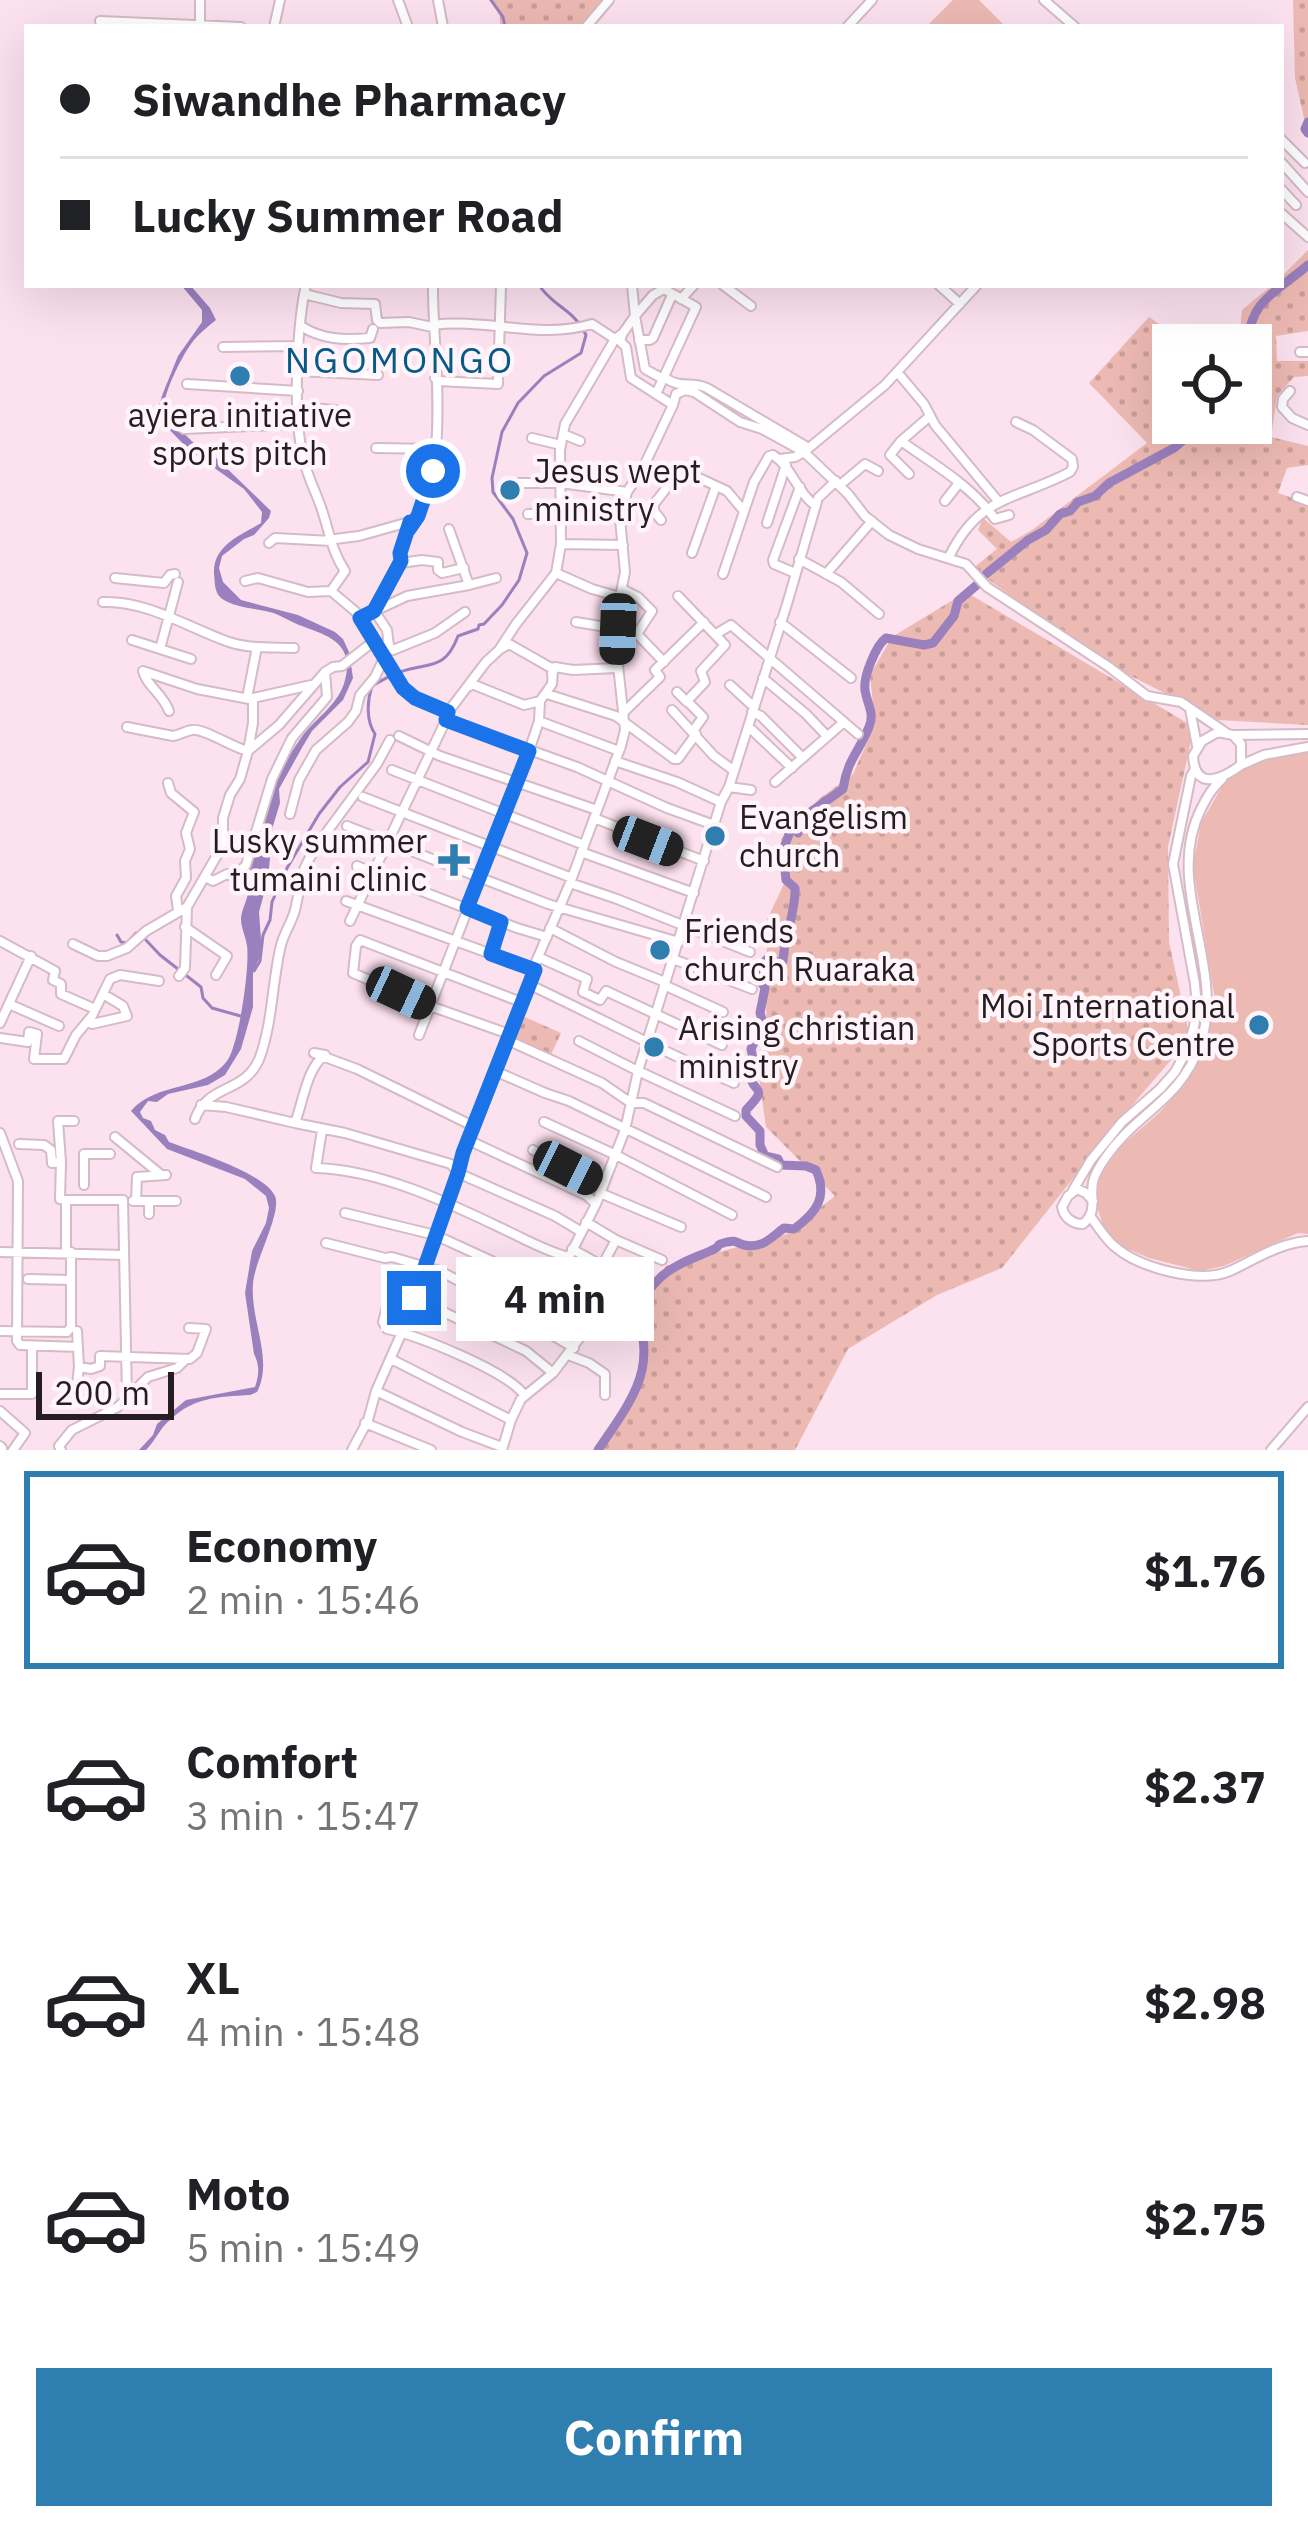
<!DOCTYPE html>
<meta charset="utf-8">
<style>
:root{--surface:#fff;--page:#f2f2f2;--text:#202124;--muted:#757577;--line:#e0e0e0;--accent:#2e7eaf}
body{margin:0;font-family:"IBM Plex Sans",sans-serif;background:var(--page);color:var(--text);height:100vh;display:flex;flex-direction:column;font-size:45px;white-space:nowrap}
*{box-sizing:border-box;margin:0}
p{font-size:39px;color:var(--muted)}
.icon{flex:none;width:66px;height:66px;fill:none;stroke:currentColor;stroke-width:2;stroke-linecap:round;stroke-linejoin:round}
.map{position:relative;height:1450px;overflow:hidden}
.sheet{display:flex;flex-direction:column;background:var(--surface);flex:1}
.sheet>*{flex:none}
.guide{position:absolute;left:24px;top:24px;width:1260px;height:264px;border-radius:0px;box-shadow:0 12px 48px #0002;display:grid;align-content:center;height:264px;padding:0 36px;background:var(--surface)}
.controls{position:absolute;left:1152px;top:324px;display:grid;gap:24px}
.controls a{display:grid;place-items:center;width:120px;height:120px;border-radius:0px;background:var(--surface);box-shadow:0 12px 48px #0002;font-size:60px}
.scale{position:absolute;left:36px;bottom:30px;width:138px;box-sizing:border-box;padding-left:12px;border:6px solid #261d22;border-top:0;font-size:33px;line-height:42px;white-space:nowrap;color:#261d22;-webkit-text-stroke:9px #fff4f9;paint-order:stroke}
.end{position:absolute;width:54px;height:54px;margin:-27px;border:15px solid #1a73e8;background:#fff;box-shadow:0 0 0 6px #fff}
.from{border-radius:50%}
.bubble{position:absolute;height:84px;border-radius:0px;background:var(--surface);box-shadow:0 12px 48px #0002;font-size:39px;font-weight:800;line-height:84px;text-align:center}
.car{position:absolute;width:36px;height:72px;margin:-36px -18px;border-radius:15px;box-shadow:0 0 9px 3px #0007;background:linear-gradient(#222 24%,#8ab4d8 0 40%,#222 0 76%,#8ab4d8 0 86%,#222 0)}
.guide b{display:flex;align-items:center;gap:42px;height:114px;font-size:45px}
.guide b+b{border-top:3px solid var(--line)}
.guide i{width:30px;height:30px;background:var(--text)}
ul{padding:21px 0 0;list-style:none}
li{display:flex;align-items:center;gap:36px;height:198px;margin:0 24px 18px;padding:0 12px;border:6px solid transparent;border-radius:0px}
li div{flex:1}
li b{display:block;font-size:45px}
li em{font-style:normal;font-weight:800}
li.current{border-color:var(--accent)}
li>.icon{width:108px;height:108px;stroke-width:1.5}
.cta{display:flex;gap:24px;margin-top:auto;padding:24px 36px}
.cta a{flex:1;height:138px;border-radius:0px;background:var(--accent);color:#fff;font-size:48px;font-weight:800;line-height:138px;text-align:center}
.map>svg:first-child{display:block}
.grass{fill:url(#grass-dots)}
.pitch{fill:#edbab3}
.water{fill:#9b80be}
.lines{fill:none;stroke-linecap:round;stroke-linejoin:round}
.stream{stroke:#9b80be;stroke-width:3}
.river{stroke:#9b80be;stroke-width:9}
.minor-casing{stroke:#d5bac8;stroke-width:12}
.minor{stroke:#fff;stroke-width:8}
.route{stroke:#1a73e8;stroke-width:15}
.poi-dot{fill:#2e7eaf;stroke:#fff4f9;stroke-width:4.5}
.labels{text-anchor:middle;stroke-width:9;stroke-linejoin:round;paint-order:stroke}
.poi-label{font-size:33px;fill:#261d22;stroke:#fff4f9;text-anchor:start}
.neighbourhood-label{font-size:36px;letter-spacing:3px;fill:#065a85;stroke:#fff4f9}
</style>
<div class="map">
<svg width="1308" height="1450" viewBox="0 0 1308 1450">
<defs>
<pattern id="grass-dots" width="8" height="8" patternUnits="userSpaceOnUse" patternTransform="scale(3)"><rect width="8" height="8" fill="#edbab3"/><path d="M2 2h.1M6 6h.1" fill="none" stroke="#cb9f9a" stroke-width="1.8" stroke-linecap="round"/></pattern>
</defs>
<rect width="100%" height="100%" fill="#fce1ef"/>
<path class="grass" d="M489,0H604L581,27H500V16Z
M1293,0H1308V136L1295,78Z
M1308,250V331L1276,336L1277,361H1308V376L1294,377L1277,396L1271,437L1308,446V465L1287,468L1278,493L1308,503V725L1218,720L1129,675L1062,634L973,568L997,549L978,530L983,518L1011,542L1032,530L1147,443L1089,383L1149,317L1190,345H1173V423H1251V345H1235L1239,340L1242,310L1272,285H1281V277Z
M966,592L1194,727L1168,847L1169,942L1190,1038L1121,1118L1002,1268L937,1295L848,1349L795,1450H594L635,1398L649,1334L639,1302L666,1266L787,1234L835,1196L766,1127L759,1078L766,1042L767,920L789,873L781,839L819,799L853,774L875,724L870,675L892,637Z
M518,1014L561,1033L549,1059L508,1040Z"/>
<path class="pitch" d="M953,0H979L1003,24L1001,27H926Z
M1308,752V1234L1298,1233L1224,1266L1200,1271L1149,1258L1123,1247L1104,1228L1095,1201L1101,1174L1123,1144L1158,1114L1184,1086L1206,1049L1215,1000L1193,866L1201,823L1224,783L1252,762Z"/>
<path class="water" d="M181,285H190L210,308L216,320C208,326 200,333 194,340C183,353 156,405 165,420C169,426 175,427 181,431C192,440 197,449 212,454L271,511L269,518L254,535L244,539L222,556L219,568L223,582L241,600L298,615L335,632L343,639L349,652L353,678L343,700L312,731L303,746L279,789L280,803L273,826L268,879L259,912L262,953L253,971V1007L241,1049L225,1075L208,1085L168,1094L157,1102L148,1101L140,1112L143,1118L151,1121L155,1130L165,1135L169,1142C193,1151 265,1173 275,1196C282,1213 254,1262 253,1284C250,1321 274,1359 257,1392L250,1395C217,1397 194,1397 170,1420C160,1428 155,1441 146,1450H139L153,1435L157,1424L186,1400L255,1387C259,1375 260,1366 254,1354L245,1293L252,1251L266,1223L269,1208L266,1196L245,1179L167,1149L131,1111C156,1081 204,1092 227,1061C239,1045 250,966 247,946C246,937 241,928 241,919C241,911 247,901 248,893C251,881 249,868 252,856C261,814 276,773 301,738C315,718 339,705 345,680C355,642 326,635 299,625C287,620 278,613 265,611C252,608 233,607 221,598C214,592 215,582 214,573C213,545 241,535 261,523L262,512L244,489L189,450L162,422L158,408L163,393L178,356L202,322V310Z"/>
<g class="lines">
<path class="stream" d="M491,0L503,17L505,27
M117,935L121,942L127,943L136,933
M144,938L160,955L201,987L203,998L212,1008L244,1017
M254,971L260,961L263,935L270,920L272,902L287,868L319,814L340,787L368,762L375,734C366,721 367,701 372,686C381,681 390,675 400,672C429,662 445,671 458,636L478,629L479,625L484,624L502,605L519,580L527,553L513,519L493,492L492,478L502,432L518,403L544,376L581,353L586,335C571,306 554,308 539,285"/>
<path class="river" d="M1308,122L1305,129L1308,133
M1248,345C1249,300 1277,292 1308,265
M1251,354V366
M986,574L1028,540L1046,530L1060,514L1070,511L1078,502L1095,496L1109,483L1174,448L1193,432L1210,423
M598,1450C614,1426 636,1398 642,1370C651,1328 623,1311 662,1276C676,1264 694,1258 710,1251C725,1245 711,1246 727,1242C737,1240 734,1242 744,1245C763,1249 770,1238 784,1228L794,1229C817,1212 828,1197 816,1170L806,1166L781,1165L778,1159L765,1156L760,1145V1131L746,1116V1110C771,1084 752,1096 749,1072L755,1069L751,1049L757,1036L764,1038L765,1029L760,1013L765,988L755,973L767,959H773L781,965L783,961C784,936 796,913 795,888L786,880L783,850L793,824L798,833L805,816L843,789C847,760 859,752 869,727C875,713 867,704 865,690C863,677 876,645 886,638L924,645L933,643L954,616L958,601L978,584"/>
<defs>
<path id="minor" d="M398,0L408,27
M438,0L443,27
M1044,0L1075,27
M100,21L241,27
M200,27V0
M274,27L280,0
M586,27L609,0
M847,27L872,0
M1281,139L1305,163
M1281,162L1308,192
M1281,189L1296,205
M1281,213L1308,237
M306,285C299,315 291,405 303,457C307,476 316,492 322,510C329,531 332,552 345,571L331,591L356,612L403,688L415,698L448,712L446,720L577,767L667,808L714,825
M723,285L751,306
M939,285L960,304
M304,294L341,303L375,304L377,320L380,323L409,322L432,327
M681,299L694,285
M433,325C486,318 540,340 592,324L615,339
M301,326C322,340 345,340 370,338L373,329
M622,335L620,341L626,347L631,378L673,405
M639,340H650L653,338L672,295
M223,347L299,346
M1300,352H1308
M298,371L378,375
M898,373L924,404L935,425L998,501
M664,377C681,390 690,380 707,388L807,447
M435,378L438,381L498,384L501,285
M187,384L298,391
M1290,391L1283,399L1282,407L1292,418L1308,425
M656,394L696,307L664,289L653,295L635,316L645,369L663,379
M298,407L335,410
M930,416L901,441C933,464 972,486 995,519L1009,515
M184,429L298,424
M563,434L580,441
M532,438L561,445
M901,441L890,455L909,474
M376,448L435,449
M780,459L795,457L804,452L885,385L977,285
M517,483H561L627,492
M840,485L865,464L878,471
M1297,497L1308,501
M945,501L959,483
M528,514L588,512
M661,520L654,511V504L665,490L671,473L676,469L690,468L697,477L727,491L743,510
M767,523L786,465
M269,543L275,538L331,541L327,540L359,536L409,522
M561,544L623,545
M692,553L716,486
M949,557C979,495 1014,501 1070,472L1073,467L1072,459L1033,430L1016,422
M799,559L841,582L879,614
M401,563L422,560L438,562V570L442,573L464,568
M556,573L592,589L620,597
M795,573L774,564L773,560L800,487
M723,574L754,482L769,456L773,455C793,468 797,493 816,506
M826,574L872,521
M115,578L164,583L170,575L175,574
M245,581L258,578L308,592L331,591
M469,585L496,578
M622,589L638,597L652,611L637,634L664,662
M678,596L725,645L701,671L705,682L687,701L703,717L693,731
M103,602C146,600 189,628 229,642C250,649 272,647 294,648
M360,618L407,596L469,585L449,529
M576,622L618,629
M780,622L851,678
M716,634L731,625L858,734
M132,640L191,659
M502,648L509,644L553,669
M160,649L178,582
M393,650L435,633L465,612
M763,678L806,714L827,736
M730,685L754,707
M470,686L472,684L524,705L540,701
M677,692L687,702
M547,694L616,716L674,759H678L696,734
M247,698L257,647
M1190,709L1197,746
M672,710L714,756L733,770
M169,711C163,694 146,685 143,671L197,689L249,699L311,685
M625,711L660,677L655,670L704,622
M448,712L486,662L499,650L516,624L556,573L561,544L560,450L565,424L615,339L623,333L635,316L632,285
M752,712L761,716L803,758
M539,721L619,751
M127,727L173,736C180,735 185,731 192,730C204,728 233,748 248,751L253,723V699
M751,729L792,768
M1218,732L1233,735L1241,744V765C1222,779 1195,792 1193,756L1202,741Z
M1234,735L1308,734
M399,736L440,756L597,810
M615,761L677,782L721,802
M1241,765L1264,755L1308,747
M392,770L584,845
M775,782L844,722
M168,783L171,793L194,812L186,833L190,849L185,861L186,878L176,896L178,910
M729,787L751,790
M363,797L572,878
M290,814L299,780L316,750L348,722L356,711L360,695L375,677L385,656
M594,818L704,861
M347,826L548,904L679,942
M318,844L377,764L390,740
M581,852L694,893
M357,866L517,928L547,937
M205,877L213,881L227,874L234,877L246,865L272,779L287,748L292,738L327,697L325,672
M570,883L617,899L750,952
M346,901L535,970
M350,921L446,720
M185,927L227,956L216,975
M550,928L616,962L665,982
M0,941L55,971L53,980L61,984V994L95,1009
M73,944L98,956H107L127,948L146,931L187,907L223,845V818L230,795L240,779L248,751L279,725L325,672L333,667L342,666L374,641L393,650L389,646L387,630L373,609L401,561L400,553L410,522L409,529C454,475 432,352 433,285
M491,954L501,922
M538,957L587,979L583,992L600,1000L606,991L722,1045
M673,959L752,989
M179,976L185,968L187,908
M528,984C598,1017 664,1052 734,1083
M664,985L723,1012
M103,994L123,1006L127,1016
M9,1004L59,1026
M88,1022L92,1024L127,1016
M0,1023L31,956
M509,1034L430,1006L353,973L356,946L360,940L521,1002
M419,1035L529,751L539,721L540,701L552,684L553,669L552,674L555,667L573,670L617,668
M0,1038L28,1042L29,1032L37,1034L34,1059H64L76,1035L92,1016L110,979L120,975L159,981
M507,1040L602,1083L631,1103H644L777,1167
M579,1041L638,1071
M325,1055L314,1053L357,1069L473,1126
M495,1071L545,1093L569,1101L766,1197
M638,1071L735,1116
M201,1105L226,1107L295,1123C303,1102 307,1068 324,1056
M195,1119C208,1083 246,1094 260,1057C273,1020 272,982 281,945C284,933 292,922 295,910C302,882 298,874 316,848
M544,1122L616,1155L732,1215
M295,1123L345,1133L451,1164L458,1173L555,1216L580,1231
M322,1130L316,1168C379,1170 445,1201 501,1228C523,1238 547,1252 569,1257L596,1204L625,1130L638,1071L721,802L729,787L787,604L818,498L836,481
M0,1133L18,1181L17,1341L20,1345L78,1347
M115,1137L160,1174
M468,1140L586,1195L596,1204
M19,1144L44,1145L51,1150L52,1163L61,1162L60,1199L66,1200V1252
M533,1150L603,1186
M61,1162L58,1121H74
M84,1185V1154H110
M1073,1190L1091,1160L1122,1122L1160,1089L1175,1072L1187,1050L1194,1027L1197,1007L1195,984L1173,864L1191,776L1195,769
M600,1193L681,1227
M66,1200H123L127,1397
M133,1201H149V1214
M136,1201L137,1177L166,1175
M149,1201H176
M1093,1201L1086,1193L1077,1189L1068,1196L1062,1207C1064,1218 1073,1224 1083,1224C1098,1211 1090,1199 1093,1182C1095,1173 1101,1164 1106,1157C1136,1113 1180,1101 1200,1045C1227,968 1163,885 1201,809C1207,797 1212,788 1222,779
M345,1213L435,1235L557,1291L560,1299L591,1310
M1091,1217C1098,1227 1105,1238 1114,1246C1139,1268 1199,1284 1230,1271C1256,1259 1279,1243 1308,1241
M586,1222L616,1240L662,1260
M326,1243L385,1258L392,1257L440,1271L489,1297L541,1319L544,1330L574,1348
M572,1249L610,1270L612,1275L621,1279
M0,1252L124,1255
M28,1279L71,1280
M390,1295L383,1322L387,1329C419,1336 508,1371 525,1396
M414,1298L526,1351L553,1373
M0,1331L67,1332L71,1327V1252
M77,1331L79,1367L91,1369L100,1366V1356L190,1359L197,1353L206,1329L189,1328
M568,1355L589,1363L605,1374V1395
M391,1359L511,1420
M376,1391L462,1432L502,1447
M0,1394H32V1347
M76,1394L79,1367
M0,1411L25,1433L13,1450
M365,1423L431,1450
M0,1446L2,1448
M61,1450L59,1446L72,1430L118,1407L148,1377L177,1368L186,1359
M352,1450L368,1420L376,1391L402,1332L473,1126L538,957L570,883L621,746L625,730L617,656L620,597L625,572L620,519L627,492L642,470L673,405L676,394L685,390L694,392L740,422L762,429L804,452L848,494L865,516L889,535L918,549L966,564L987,587L1109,667L1147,696L1181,702L1225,732
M502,1450L511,1420L521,1399L553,1373L581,1336L610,1270L603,1264L616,1240
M1271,1450L1308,1407"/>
</defs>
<use href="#minor" class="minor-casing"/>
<use href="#minor" class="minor"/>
</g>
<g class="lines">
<path class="route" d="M414,1298L458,1173L463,1153L535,970L491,954L501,922L467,908L529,751L446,720L448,712L415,698L403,688L360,618L374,611L401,561L400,553L410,522L409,529L418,516L433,471"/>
</g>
<g class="poi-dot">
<circle cx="240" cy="376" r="12"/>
<circle cx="510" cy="490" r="12"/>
<circle cx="715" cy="836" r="12"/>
<path d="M448 842h12v12h12v12h-12v12h-12v-12h-12v-12h12z"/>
<circle cx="660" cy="950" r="12"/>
<circle cx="1259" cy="1025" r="12"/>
<circle cx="654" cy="1047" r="12"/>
</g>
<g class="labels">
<g class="poi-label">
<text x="240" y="427" text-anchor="middle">ayiera initiative<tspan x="240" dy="38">sports pitch</tspan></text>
<text x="534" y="483">Jesus wept<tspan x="534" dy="38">ministry</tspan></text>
<text x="739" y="829">Evangelism<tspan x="739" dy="38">church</tspan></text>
<text x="427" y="853" text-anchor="end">Lusky summer<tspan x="427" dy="38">tumaini clinic</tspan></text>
<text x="684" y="943">Friends<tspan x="684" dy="38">church Ruaraka</tspan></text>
<text x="1235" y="1018" text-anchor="end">Moi International<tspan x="1235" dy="38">Sports Centre</tspan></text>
<text x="678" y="1040">Arising christian<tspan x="678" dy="38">ministry</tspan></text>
</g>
<g class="neighbourhood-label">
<text x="400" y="373">NGOMONGO</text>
</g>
</g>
</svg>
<div class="controls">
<a><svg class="icon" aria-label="locate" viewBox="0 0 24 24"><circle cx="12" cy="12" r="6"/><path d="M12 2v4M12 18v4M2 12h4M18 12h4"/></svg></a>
</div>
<div class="scale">200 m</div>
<i class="end from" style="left:433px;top:471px"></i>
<i class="end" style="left:414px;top:1298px"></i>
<div class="bubble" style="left:456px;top:1257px;width:198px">4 min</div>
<i class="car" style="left:618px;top:629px;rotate:182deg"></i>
<i class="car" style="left:648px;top:841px;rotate:111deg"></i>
<i class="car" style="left:401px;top:993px;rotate:115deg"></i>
<i class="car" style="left:568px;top:1168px;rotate:117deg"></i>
<div class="guide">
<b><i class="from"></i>Siwandhe Pharmacy</b>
<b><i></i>Lucky Summer Road</b>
</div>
</div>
<section class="sheet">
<ul>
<li class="current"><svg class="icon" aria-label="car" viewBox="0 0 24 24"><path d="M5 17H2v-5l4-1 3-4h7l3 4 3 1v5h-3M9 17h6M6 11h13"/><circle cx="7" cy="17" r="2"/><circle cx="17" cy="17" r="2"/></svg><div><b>Economy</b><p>2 min · 15:46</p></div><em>$1.76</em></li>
<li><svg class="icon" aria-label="car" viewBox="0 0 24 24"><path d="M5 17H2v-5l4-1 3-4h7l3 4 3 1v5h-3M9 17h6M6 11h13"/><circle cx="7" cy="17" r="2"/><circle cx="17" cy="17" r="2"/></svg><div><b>Comfort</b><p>3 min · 15:47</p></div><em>$2.37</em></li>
<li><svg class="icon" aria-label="car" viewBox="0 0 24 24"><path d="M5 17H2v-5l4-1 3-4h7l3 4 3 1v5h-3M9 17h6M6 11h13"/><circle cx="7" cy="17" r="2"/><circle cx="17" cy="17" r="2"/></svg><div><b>XL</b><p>4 min · 15:48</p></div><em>$2.98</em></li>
<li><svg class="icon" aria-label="car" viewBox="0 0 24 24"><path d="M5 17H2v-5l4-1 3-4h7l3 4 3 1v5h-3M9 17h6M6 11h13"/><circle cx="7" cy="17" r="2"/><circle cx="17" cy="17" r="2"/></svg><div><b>Moto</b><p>5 min · 15:49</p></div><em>$2.75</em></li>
</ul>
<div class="cta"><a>Confirm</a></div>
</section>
